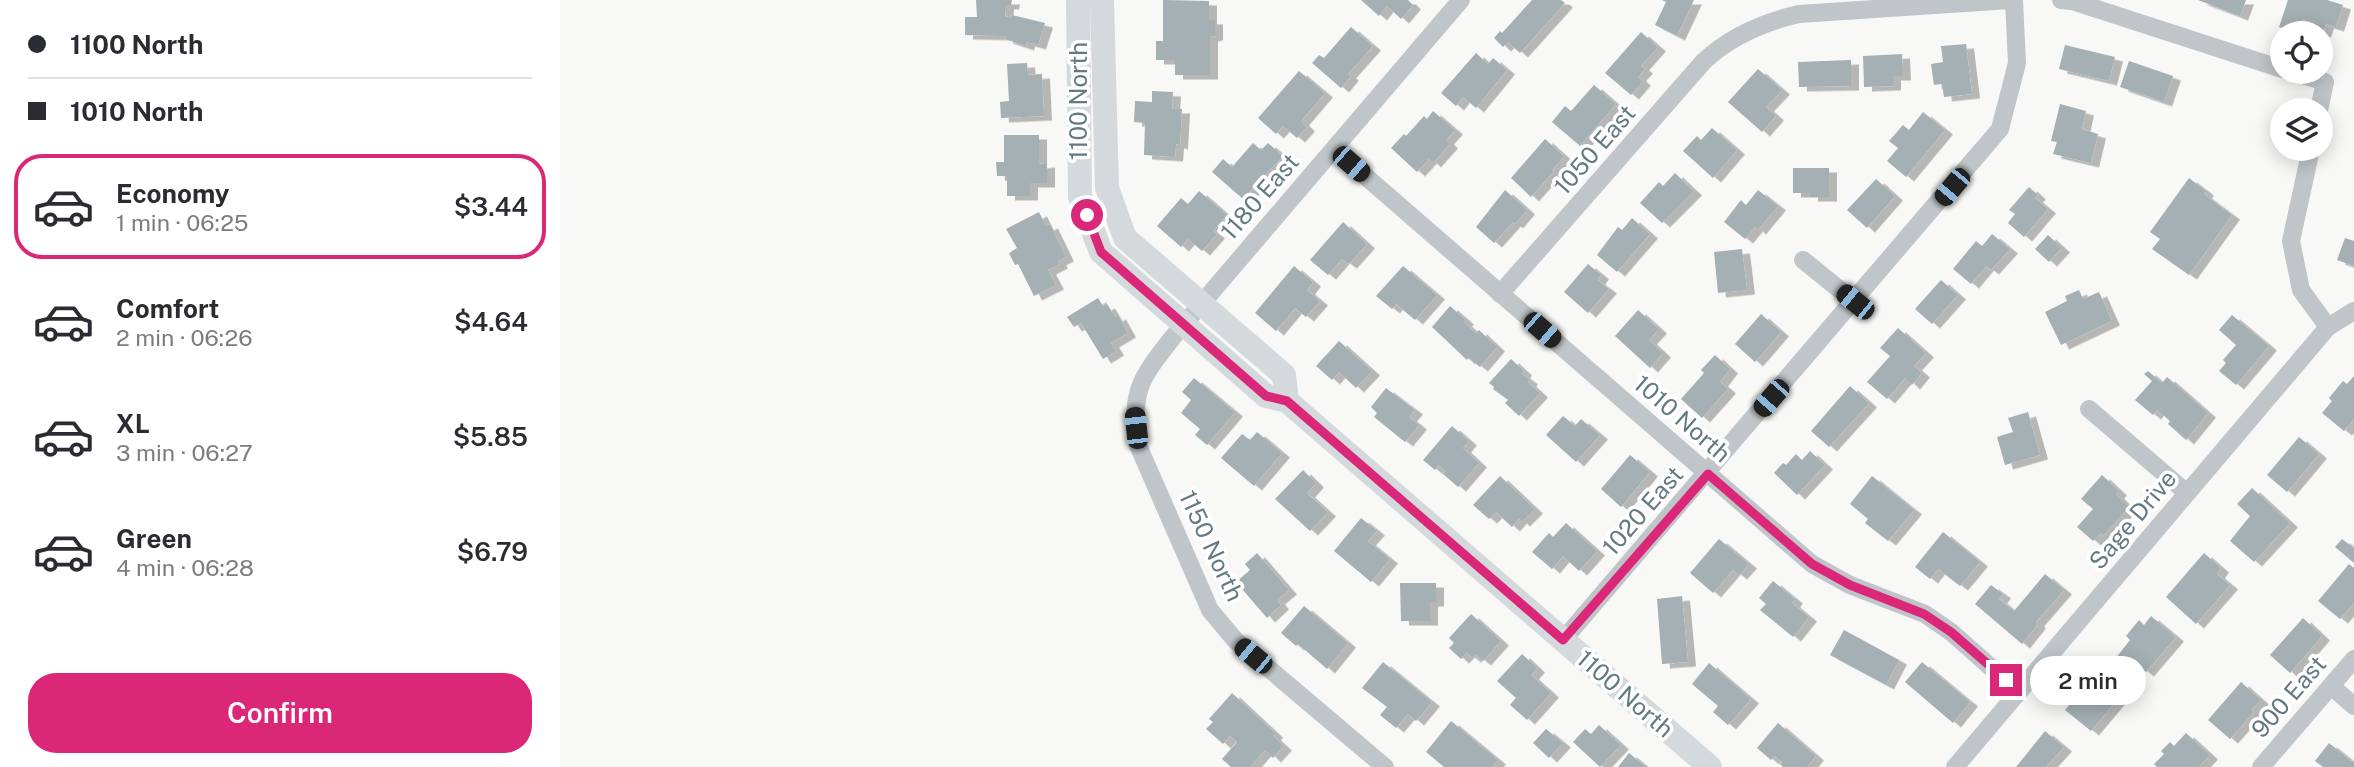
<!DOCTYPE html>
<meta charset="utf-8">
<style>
:root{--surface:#fff;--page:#f7f7f7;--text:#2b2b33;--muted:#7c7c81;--line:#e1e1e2;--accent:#db2777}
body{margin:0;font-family:"Public Sans",sans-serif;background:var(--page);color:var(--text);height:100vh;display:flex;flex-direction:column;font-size:26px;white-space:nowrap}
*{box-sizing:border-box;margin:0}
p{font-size:23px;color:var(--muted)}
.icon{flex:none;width:38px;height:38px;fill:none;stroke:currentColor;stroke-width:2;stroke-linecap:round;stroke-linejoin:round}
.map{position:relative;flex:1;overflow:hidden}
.sheet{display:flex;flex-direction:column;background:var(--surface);width:560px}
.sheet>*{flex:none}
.banner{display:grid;align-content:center;height:154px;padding:0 28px;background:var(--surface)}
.buttons{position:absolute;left:1710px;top:21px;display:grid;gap:14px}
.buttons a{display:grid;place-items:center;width:63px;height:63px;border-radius:50%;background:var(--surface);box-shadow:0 4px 18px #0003;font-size:35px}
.end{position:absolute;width:32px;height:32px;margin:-16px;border:9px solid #db2777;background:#fff;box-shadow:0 0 0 4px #fff}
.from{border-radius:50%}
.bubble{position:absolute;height:49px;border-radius:24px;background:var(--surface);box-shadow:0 4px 18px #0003;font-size:23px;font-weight:600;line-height:49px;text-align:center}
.car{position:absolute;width:21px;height:42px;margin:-21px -10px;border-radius:9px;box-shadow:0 0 5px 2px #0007;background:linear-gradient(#222 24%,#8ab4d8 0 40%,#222 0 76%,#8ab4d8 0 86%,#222 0)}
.banner b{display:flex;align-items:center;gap:24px;height:66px;font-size:26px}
.banner b+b{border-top:2px solid var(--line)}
.banner i{width:18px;height:18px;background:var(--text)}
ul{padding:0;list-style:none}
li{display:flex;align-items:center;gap:21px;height:105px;margin:0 14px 10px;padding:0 14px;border:4px solid transparent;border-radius:28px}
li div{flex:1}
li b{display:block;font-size:26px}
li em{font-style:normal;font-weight:600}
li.active{border-color:var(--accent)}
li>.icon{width:63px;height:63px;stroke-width:1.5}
.cta{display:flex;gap:14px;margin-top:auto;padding:14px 28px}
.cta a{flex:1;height:80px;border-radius:28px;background:var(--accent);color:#fff;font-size:28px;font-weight:600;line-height:80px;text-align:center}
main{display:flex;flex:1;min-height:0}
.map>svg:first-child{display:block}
.building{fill:#a4b0b4;filter:url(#shadow)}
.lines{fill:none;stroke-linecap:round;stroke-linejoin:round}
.street{stroke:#bfc5c8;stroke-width:18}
.secondary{stroke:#d4d9dc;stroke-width:24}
.route{stroke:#db2777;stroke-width:9}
.labels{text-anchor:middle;stroke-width:7;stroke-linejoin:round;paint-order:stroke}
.street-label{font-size:24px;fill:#647981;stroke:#fff}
</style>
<main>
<section class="sheet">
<div class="banner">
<b><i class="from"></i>1100 North</b>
<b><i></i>1010 North</b>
</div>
<ul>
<li class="active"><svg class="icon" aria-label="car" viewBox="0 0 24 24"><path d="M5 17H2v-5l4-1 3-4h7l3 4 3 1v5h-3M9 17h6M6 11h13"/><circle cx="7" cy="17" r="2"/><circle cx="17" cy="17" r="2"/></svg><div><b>Economy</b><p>1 min · 06:25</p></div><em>$3.44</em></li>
<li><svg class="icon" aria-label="car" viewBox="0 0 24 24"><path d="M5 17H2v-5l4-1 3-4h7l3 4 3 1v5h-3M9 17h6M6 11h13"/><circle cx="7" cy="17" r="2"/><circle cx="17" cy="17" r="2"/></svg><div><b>Comfort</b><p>2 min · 06:26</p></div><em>$4.64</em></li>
<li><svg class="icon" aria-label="car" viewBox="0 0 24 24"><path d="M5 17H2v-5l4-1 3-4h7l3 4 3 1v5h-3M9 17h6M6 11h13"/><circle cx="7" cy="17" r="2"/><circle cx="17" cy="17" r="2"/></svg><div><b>XL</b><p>3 min · 06:27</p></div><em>$5.85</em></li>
<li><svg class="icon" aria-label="car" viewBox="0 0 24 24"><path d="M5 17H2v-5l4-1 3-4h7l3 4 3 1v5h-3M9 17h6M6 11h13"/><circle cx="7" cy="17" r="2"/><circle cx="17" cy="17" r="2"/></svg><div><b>Green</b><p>4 min · 06:28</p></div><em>$6.79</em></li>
</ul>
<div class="cta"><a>Confirm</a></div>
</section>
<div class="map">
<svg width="1794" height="767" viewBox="0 0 1794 767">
<defs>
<filter id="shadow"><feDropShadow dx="8" dy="4.5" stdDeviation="0" flood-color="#0004"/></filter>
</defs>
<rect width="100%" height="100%" fill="#f8f8f6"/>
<path class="building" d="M416,0H452L451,5H446L445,16L451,18L452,15L485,23L478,45L467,42L466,46L445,39L446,36L405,35V17H417Z
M603,0L649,1V20H655V36L650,37V75H615V60H596V41H603Z
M801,0H848L853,5L841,19L827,6L819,16Z
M972,0H1001L1005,3L960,53L948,42L943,47L934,38L940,31L942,33Z
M1102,0H1134L1117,36L1095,25L1106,2Z
M1638,0H1686L1680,16Z
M1728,0H1767L1783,5L1776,27L1766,24L1763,33L1751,28L1752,25L1743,19L1739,30L1736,29L1735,32L1719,27Z
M791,27L813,46L788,74L791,76L781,88L752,63L759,55L764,58Z
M1081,32L1098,47L1081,66L1085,69L1078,77L1083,81L1071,95L1045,73Z
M1406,44L1412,94L1384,97L1382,84L1374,85L1371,64L1383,62L1381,46Z
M1505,45L1555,57L1549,81L1499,69Z
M916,53L928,64L933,58L947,70L916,108L903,97L896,106L881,93Z
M1342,54L1343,76H1333V86L1304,87L1303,56Z
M1291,60V86L1239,87L1238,62Z
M1569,61L1613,76L1604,102L1560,87Z
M467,63L468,75L482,74L484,116L441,118L440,102L449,101L447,64Z
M1198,69L1222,90L1206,107L1216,116L1202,132L1168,102Z
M739,71L765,93L741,121L747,127L737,138L723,126L716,134L698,118Z
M1034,85L1056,104L1020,146L992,122L1005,106L1011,111Z
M592,91L613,92L612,109H622L620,145L616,144L615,157L584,155L585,123L574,122L575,101L592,102Z
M1500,104L1526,111L1522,129L1538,134L1531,163L1493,154L1497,142L1491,141Z
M873,111L895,130L886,140L890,144L873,163L869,159L857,172L831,148L844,134L846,136L864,116L867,119Z
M1363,112L1385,130L1346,177L1327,161L1338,148L1329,141L1343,125L1349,130Z
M1152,128L1177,150L1153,178L1123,151L1137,136L1141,140Z
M444,135H479V164L487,163V183H470V196H447V176H437L436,162H444Z
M985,139L1004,156L992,170L994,171L971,197L951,178Z
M693,143L701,150L708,143L723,156L683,199L652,172L663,159L672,167Z
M1233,168H1269V197H1250V193H1233Z
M1115,173L1134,191L1102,223L1080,203L1099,182L1103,186Z
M1629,178L1646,191L1644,194L1672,215L1629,275L1592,249L1600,239L1590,232Z
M1316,179L1335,196L1307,228L1287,210Z
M1469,187L1478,195L1475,198L1488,209L1464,237L1448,223L1455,214L1449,210Z
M945,190L967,210L955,224L953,222L934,243L916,227Z
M1198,190L1218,206L1198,230L1195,227L1185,239L1164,222L1181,200L1186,205Z
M639,191L667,215L653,231L657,234L642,251L628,239L621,247L597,226L621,198L628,204Z
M479,212L486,226L490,224L506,257L498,261L500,264L488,270L496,285L474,296L458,264L455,265L449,253L457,248L446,229Z
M1072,218L1090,234L1057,272L1037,255L1058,227L1062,230Z
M783,222L807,244L789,264L782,259L768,275L750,260Z
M1432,234L1450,249L1431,270L1426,266L1411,284L1393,269L1416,241L1422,246Z
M1488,235L1502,248L1489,262L1475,249Z
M1785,238L1794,241V266L1777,260Z
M1182,249L1187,290L1158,293L1154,252Z
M1028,264L1041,275L1037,280L1049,289L1028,313L1004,292Z
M734,266L753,282L747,290L760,301L746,317L735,308L716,331L695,313Z
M843,266L877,295L855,320L836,304L832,309L816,296Z
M1381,280L1398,295L1372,324L1355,309Z
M1519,290L1523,299L1539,292L1552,321L1501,345L1485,312L1507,301L1505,296Z
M538,298L543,306L547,304L555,317L558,315L568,333L551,343L556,351L543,359L521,323L514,327L507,317Z
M890,306L906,320L904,322L916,333L919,330L937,347L920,367L909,358L907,360L872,327Z
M1078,310L1099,329L1089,340L1103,353L1090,368L1055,336Z
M1201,314L1221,332L1195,362L1175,344Z
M1672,315L1709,346L1676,385L1659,371L1666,363L1663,360L1676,345L1659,330Z
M1338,328L1366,353L1354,366L1362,373L1352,385L1345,378L1327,399L1307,382L1330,356L1320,348Z
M779,341L812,371L796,388L779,372L772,380L756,366Z
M1155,355L1170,369L1160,382L1168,389L1142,418L1121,399L1144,373L1141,370Z
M951,359L964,371L962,374L970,380L968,382L980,393L959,416L945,403L948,400L933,389L934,387L929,383Z
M1588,371L1602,383L1607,377L1648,413L1626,440L1608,424L1610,421L1597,410L1593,415L1575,400L1592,381L1584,374Z
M1794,376V419L1784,431L1762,413L1772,401L1769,398L1783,381L1787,384Z
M634,378L675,412L647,445L635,435L640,429L621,413L631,400L622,392Z
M1290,386L1309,403L1269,447L1251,431Z
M826,388L855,410L849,417L859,425L845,442L814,417L817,413L811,407Z
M1468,412L1480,455L1445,465L1437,437L1453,432L1448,418Z
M1003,416L1015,426L1021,419L1040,435L1016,462L986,435Z
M892,426L909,441L903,448L919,463L898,487L883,474L885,471L879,465L875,470L863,460Z
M697,432L722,453L694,486L661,458L682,434L690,440Z
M1739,437L1759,454L1727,492L1707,475Z
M1250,451L1265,465L1237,495L1214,473L1223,463L1226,465L1236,454L1242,460Z
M1070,455L1090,472L1061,507L1041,489Z
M743,470L756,483L747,493L768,512L750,531L715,499Z
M1542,475L1559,491L1556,494L1569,507L1543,536L1541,533L1533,541L1517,527L1533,509L1521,499Z
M940,476L975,509L962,522L959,519L952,527L936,512L929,519L913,505Z
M1312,476L1354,510L1328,541L1305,523L1308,519L1290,504Z
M1692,488L1730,523L1694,562L1670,541L1690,516L1677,504Z
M801,518L817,531L808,541L830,559L811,582L774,551Z
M1006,523L1037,551L1019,571L1003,556L992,569L972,552L989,533L993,537Z
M1383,532L1420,562L1400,586L1378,569L1370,579L1355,567Z
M1159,539L1189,564L1179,575L1173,570L1153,593L1130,573Z
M1782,539L1794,548V563L1775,547Z
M697,553L729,590L717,600L721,605L707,618L676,582L690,570L685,564Z
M1644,553L1661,568L1657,574L1670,585L1636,624L1606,597Z
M1789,564L1794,568V603L1780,619L1758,601Z
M1485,574L1504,590L1476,622L1478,624L1462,644L1415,604L1431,585L1443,594L1439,599L1454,611Z
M1213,581L1235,599L1232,603L1249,617L1233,637L1200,610L1206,604L1199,598Z
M840,583H876V602H870V621H841Z
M1122,596L1128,662L1102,664L1097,599Z
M744,606L788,643L767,669L738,644L736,646L721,633Z
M911,614L941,641L923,661L916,655L913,658L907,653L901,659L889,648L894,643L889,638Z
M1591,616L1616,637L1586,672L1576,664L1570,671L1555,659L1570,640L1566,636L1579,620L1584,625Z
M1743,618L1762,636L1730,673L1710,655Z
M1284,630L1339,660L1326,685L1270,655Z
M962,654L977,668L971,675L991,693L967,720L950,705L956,698L937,681Z
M823,662L872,702L856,721L848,714L836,728L820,715L827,707L802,688Z
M1362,662L1410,702L1393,723L1345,682Z
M1149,663L1191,699L1168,725L1153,712L1158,706L1132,684Z
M1535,681L1557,700L1531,731L1505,710L1515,698L1518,700Z
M1681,682L1701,700L1691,710L1694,712L1670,739L1648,720Z
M672,693L715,733L713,736L724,746L713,758L705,750L690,767H671L662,759L677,742L670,736L663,744L646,729L653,722L649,719Z
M891,721L938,760L932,767H884L866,752Z
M1218,723L1256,756L1247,767H1223L1220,764L1222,762L1215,756L1211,760L1197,748Z
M1039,725L1061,745L1040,767L1013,742L1025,729L1031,734Z
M986,729L1003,743L989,758L973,743Z
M1485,731L1504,747L1486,767H1456Z
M1626,733L1650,755L1639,767H1597L1594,764L1604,754L1601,751L1610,742L1614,746Z
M1769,743L1794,763V767H1763L1755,761Z
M1069,753L1086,767H1058Z"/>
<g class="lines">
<path class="street" d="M1501,0L1512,1L1722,69
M1732,72L1765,82L1759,110
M774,149L1252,564L1290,585L1365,614L1391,632L1459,692
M1751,149L1731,241L1741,290L1768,327
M1243,260L1295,302
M940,294L1144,61C1171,36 1204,22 1239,14L1450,0
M1529,409L1627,493
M1003,640L1440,129L1457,63L1454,0
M1771,686L1794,706
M825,767L675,640L650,610L577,443C571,389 581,378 613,337L901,0
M1395,767L1768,327L1794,311
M1701,767L1794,659"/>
<path class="secondary" d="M518,0L520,197L541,252L706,396L727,401L1150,767
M542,0L547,188L565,238L724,375L727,401"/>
</g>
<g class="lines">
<path class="route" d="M527,215L541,252L706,396L727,401L1003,640L1148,474L1252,564L1290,585L1364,614L1391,632L1446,680"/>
</g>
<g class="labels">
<g class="street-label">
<text transform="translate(519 101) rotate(-90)" y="8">1100 North</text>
<text transform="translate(1035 150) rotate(-49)" y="8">1050 East</text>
<text transform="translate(700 197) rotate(-49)" y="8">1180 East</text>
<text transform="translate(1122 419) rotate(41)" y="8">1010 North</text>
<text transform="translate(1083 511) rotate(-49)" y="8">1020 East</text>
<text transform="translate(1573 520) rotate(-50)" y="8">Sage Drive</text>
<text transform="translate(651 546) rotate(65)" y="8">1150 North</text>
<text transform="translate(1065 694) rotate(41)" y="8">1100 North</text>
<text transform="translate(1729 697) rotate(-49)" y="8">900 East</text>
</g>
</g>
</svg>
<div class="buttons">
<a><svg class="icon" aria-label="locate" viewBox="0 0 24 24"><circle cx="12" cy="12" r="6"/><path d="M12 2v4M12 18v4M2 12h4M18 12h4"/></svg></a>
<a><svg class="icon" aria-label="layers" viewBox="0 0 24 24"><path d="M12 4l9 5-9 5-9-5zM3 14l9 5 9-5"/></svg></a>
</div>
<i class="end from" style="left:527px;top:215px"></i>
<i class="end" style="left:1446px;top:680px"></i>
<div class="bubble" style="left:1470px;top:656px;width:116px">2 min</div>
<i class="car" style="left:791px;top:164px;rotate:131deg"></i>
<i class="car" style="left:1392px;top:187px;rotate:220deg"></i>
<i class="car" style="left:1295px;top:302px;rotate:309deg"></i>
<i class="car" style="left:982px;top:330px;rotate:131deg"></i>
<i class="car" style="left:1211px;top:398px;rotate:221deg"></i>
<i class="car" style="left:576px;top:428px;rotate:354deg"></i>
<i class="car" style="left:693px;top:656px;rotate:310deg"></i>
</div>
</main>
